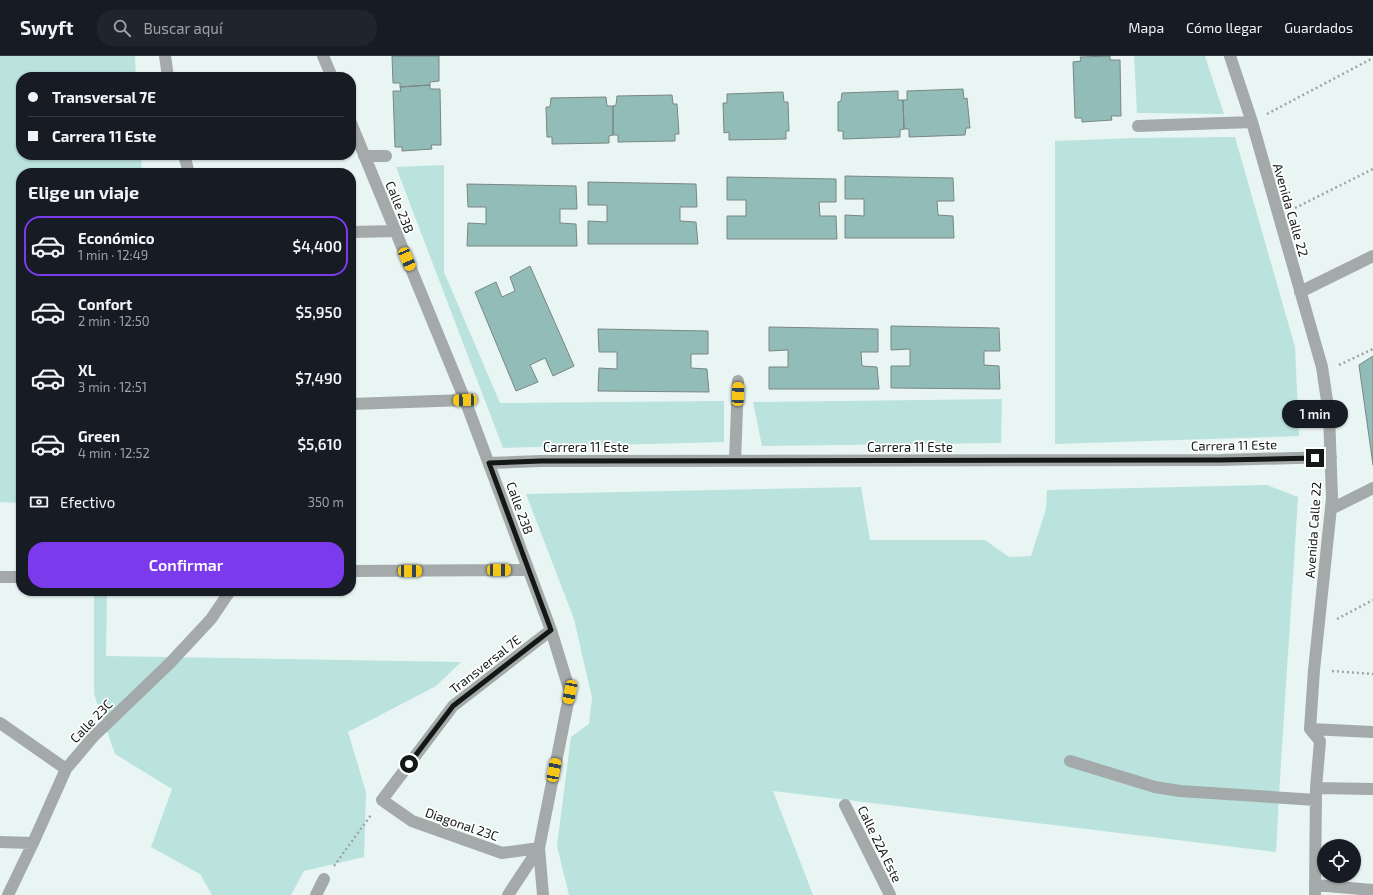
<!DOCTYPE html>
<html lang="es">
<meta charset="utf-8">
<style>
:root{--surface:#171b24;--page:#20242c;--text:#f1f3f6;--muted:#9ea1a6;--line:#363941;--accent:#7c3aed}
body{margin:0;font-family:"Exo 2",sans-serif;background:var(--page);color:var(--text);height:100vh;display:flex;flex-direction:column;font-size:15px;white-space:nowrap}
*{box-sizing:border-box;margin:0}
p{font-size:13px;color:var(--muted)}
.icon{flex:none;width:22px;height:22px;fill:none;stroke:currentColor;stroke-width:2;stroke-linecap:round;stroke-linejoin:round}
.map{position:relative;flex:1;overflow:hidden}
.sheet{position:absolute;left:16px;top:112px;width:340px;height:428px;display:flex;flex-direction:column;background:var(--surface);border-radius:16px;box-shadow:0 1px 3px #0004}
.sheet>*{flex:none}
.hud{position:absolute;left:16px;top:16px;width:340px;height:88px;border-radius:16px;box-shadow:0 1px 3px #0004;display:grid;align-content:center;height:88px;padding:0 12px;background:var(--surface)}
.controls{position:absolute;left:1317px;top:783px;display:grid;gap:8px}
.controls a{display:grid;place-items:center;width:44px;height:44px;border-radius:50%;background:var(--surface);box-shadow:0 1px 3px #0004;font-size:20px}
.end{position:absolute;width:18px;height:18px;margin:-9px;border:5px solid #141918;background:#fff;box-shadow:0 0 0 2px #fff}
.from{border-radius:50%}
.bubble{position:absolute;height:28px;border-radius:14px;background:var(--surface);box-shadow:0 1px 3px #0004;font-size:13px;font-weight:600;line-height:28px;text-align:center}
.car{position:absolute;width:12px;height:24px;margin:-12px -6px;border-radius:5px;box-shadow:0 0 3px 1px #0007;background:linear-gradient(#f5c518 24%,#345 0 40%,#f5c518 0 76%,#345 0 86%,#f5c518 0)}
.hud b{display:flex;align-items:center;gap:14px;height:38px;font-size:15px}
.hud b+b{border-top:1px solid var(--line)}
.hud i{width:10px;height:10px;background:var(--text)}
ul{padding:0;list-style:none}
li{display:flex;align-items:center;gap:12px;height:60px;margin:0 8px 6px;padding:0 4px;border:2px solid transparent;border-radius:16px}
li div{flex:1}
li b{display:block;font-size:15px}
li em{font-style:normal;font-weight:600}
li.on{border-color:var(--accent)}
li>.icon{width:36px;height:36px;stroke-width:1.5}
h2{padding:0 12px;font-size:18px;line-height:48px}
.pay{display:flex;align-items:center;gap:10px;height:44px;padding:0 12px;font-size:15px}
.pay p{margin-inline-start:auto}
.cta{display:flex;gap:8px;margin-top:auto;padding:8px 12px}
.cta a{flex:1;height:46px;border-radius:16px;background:var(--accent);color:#fff;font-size:16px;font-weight:600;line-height:46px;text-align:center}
header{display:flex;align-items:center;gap:24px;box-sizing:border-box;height:56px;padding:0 20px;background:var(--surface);border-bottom:1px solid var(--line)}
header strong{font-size:19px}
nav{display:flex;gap:22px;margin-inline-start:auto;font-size:14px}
.search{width:280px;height:36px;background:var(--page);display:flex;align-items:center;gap:10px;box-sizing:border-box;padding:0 14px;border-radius:16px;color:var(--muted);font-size:15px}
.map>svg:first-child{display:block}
.green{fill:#bae3dd}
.building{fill:#92bcb7;stroke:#7a8684}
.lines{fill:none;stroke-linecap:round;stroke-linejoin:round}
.path{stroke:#9ca6a5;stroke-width:2.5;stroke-dasharray:2 3;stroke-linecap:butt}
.minor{stroke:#a4a9a9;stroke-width:12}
.route{stroke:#141918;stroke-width:5}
.labels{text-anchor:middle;stroke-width:3.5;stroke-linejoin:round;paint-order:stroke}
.street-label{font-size:13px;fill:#141918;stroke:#fff}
</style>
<header>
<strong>Swyft</strong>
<div class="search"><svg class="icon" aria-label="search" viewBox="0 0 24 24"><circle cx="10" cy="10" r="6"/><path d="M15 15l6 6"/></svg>Buscar aquí</div>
<nav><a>Mapa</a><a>Cómo llegar</a><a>Guardados</a></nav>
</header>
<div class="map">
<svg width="1373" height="839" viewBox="0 0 1373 839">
<rect width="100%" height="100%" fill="#e8f5f3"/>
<path class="green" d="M0,0H135L136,21H21V99H141L142,117H21V447L0,446Z
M1134,0H1205L1224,58L1137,57Z
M1235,81L1295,291L1299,380L1055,388V85L1137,82Z
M444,109V216L500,347L724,345V386L503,392L396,111Z
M1002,343L1001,387L762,390L753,346Z
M1267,429L1298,441C1291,559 1282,678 1276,796L773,735L813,839H569L557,790L571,681L589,668L592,642L574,563L526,438L861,431L870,484H985L1009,501L1031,500L1046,453L1047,434Z
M94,535H107L106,600L461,606L436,630L348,676L366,736L364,801L304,815L291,839H212L200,818L151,791L172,733L115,698L94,638Z"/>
<path class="building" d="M392,0H439V25L430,26V29L400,31V27H393Z
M1110,0V4H1120L1121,60H1111L1112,64L1082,66V62H1075L1073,6L1081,5L1080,1Z
M430,29V33H440L441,89H431L432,93L402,95V91H395L393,35H401L400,31Z
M963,33L964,43L967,42L970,72H966L965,79L909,81V73H904L903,44H907V35Z
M898,35V44H903L904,73L900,74V81L843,83V75H838V46L841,45L842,37Z
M783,36L784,46H788L789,75H786V83L729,84V76L724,77L723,47H727V38Z
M672,39L673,48H677L679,78H675V85L618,86V79H613V50L616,49L617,40Z
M606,41L607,50H613V79L609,80V87L552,88V81H547L546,51H550L551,42Z
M845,120L953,122L954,145H937L938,159L953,160L954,182H845V159L864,160V143H845Z
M727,121L836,123V146H819L820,160H836L837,183H727V160H746V144H727Z
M588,126L696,128L697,151H680V165L696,166L698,188H588V165L607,166V149H588Z
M467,128L576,130L577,153H560V167L576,168L577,190H467L468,167L486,168V151H468Z
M530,210L574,310L553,320L545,302L530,309L538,326L516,335L475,236L496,226L502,241L515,235L510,221Z
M891,270L999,272L1000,295H984V309L999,310L1000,333L891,332V310H910V293L891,294Z
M769,271L878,273V296H861L862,310L877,311L879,333H769V311H788V294L769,295Z
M598,273L708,275V298H691V312L707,313L709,336L598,335L599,312L617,313V296H599Z
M1373,300V409L1359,309Z"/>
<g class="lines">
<path class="path" d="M1267,58L1373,2
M1295,152L1373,113
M1339,309L1373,293
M1337,563L1373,544
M1332,615L1373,618
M334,810L371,759"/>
<path class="minor" d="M165,0L168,21
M323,0L332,21
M1230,0L1252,66L1322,311L1329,358L1332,442L1314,614L1310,673L1320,685L1316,732L1315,839
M351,67L465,344L551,574L570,636L539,792L543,839
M1138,70L1252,66
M184,99L189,117
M364,100H386
M351,176L395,175
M1300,236L1373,200
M351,348L465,344
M735,405L738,325
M489,407L541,405L1221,404L1331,401
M1331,453L1373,432
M351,515L528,514
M0,521H21
M0,667L66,713
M1310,673L1373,676
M1070,705L1155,731L1180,735L1316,744
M1316,732L1373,733
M845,749L890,839
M0,786L33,787
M539,792L502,797L412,765L382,744L453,650L551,574
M1315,829L1373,834
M8,839L33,787L66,713L93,681L170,607L211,563L230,535
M316,839L324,823
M508,839L539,792"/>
</g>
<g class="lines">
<path class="route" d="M409,708L453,650L551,574L489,407L541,405L1221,404L1315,402"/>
</g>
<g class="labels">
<g class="street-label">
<text transform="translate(400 151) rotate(68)" y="5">Calle 23B</text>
<text transform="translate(1291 154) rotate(74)" y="5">Avenida Calle 22</text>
<text transform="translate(1234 389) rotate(-1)" y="5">Carrera 11 Este</text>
<text x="586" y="396">Carrera 11 Este</text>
<text x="910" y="396">Carrera 11 Este</text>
<text transform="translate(520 452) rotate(70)" y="5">Calle 23B</text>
<text transform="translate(1313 474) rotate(-86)" y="5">Avenida Calle 22</text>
<text transform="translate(485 608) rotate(-38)" y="5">Transversal 7E</text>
<text transform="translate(91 665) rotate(-46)" y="5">Calle 23C</text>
<text transform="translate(462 768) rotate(19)" y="5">Diagonal 23C</text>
<text transform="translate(880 788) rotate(64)" y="5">Calle 22A Este</text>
</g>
</g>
</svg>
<div class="controls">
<a><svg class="icon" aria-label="locate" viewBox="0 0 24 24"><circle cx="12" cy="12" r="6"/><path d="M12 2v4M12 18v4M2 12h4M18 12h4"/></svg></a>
</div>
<i class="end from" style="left:409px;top:708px"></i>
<i class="end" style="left:1315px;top:402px"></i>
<div class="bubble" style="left:1282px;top:344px;width:66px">1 min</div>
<i class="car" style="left:407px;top:203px;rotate:157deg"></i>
<i class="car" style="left:738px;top:338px;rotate:2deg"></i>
<i class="car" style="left:465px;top:344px;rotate:268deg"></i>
<i class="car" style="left:499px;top:514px;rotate:90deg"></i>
<i class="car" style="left:410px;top:515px;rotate:90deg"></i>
<i class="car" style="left:570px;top:636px;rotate:191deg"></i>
<i class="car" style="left:554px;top:714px;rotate:11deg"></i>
<div class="hud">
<b><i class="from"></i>Transversal 7E</b>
<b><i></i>Carrera 11 Este</b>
</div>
<section class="sheet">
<h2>Elige un viaje</h2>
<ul>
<li class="on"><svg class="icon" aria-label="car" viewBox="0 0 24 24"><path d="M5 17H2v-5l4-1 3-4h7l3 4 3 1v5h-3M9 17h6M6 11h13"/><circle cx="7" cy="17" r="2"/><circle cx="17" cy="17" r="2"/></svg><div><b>Económico</b><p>1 min · 12:49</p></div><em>$4,400</em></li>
<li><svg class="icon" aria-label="car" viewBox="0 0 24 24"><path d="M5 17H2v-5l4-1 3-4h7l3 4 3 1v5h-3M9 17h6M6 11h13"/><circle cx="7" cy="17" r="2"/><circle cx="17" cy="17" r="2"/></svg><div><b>Confort</b><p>2 min · 12:50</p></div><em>$5,950</em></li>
<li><svg class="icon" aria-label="car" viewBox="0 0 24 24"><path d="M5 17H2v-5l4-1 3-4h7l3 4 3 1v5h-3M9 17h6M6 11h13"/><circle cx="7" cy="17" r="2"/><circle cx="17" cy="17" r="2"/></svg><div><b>XL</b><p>3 min · 12:51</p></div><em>$7,490</em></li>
<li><svg class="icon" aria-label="car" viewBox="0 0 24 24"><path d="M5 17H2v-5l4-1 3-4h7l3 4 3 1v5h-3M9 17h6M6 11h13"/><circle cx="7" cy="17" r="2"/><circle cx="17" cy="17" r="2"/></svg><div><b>Green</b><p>4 min · 12:52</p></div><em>$5,610</em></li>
</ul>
<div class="pay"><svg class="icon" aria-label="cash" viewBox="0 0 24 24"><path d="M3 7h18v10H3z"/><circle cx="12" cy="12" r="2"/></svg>Efectivo<p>350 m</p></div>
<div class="cta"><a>Confirmar</a></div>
</section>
</div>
